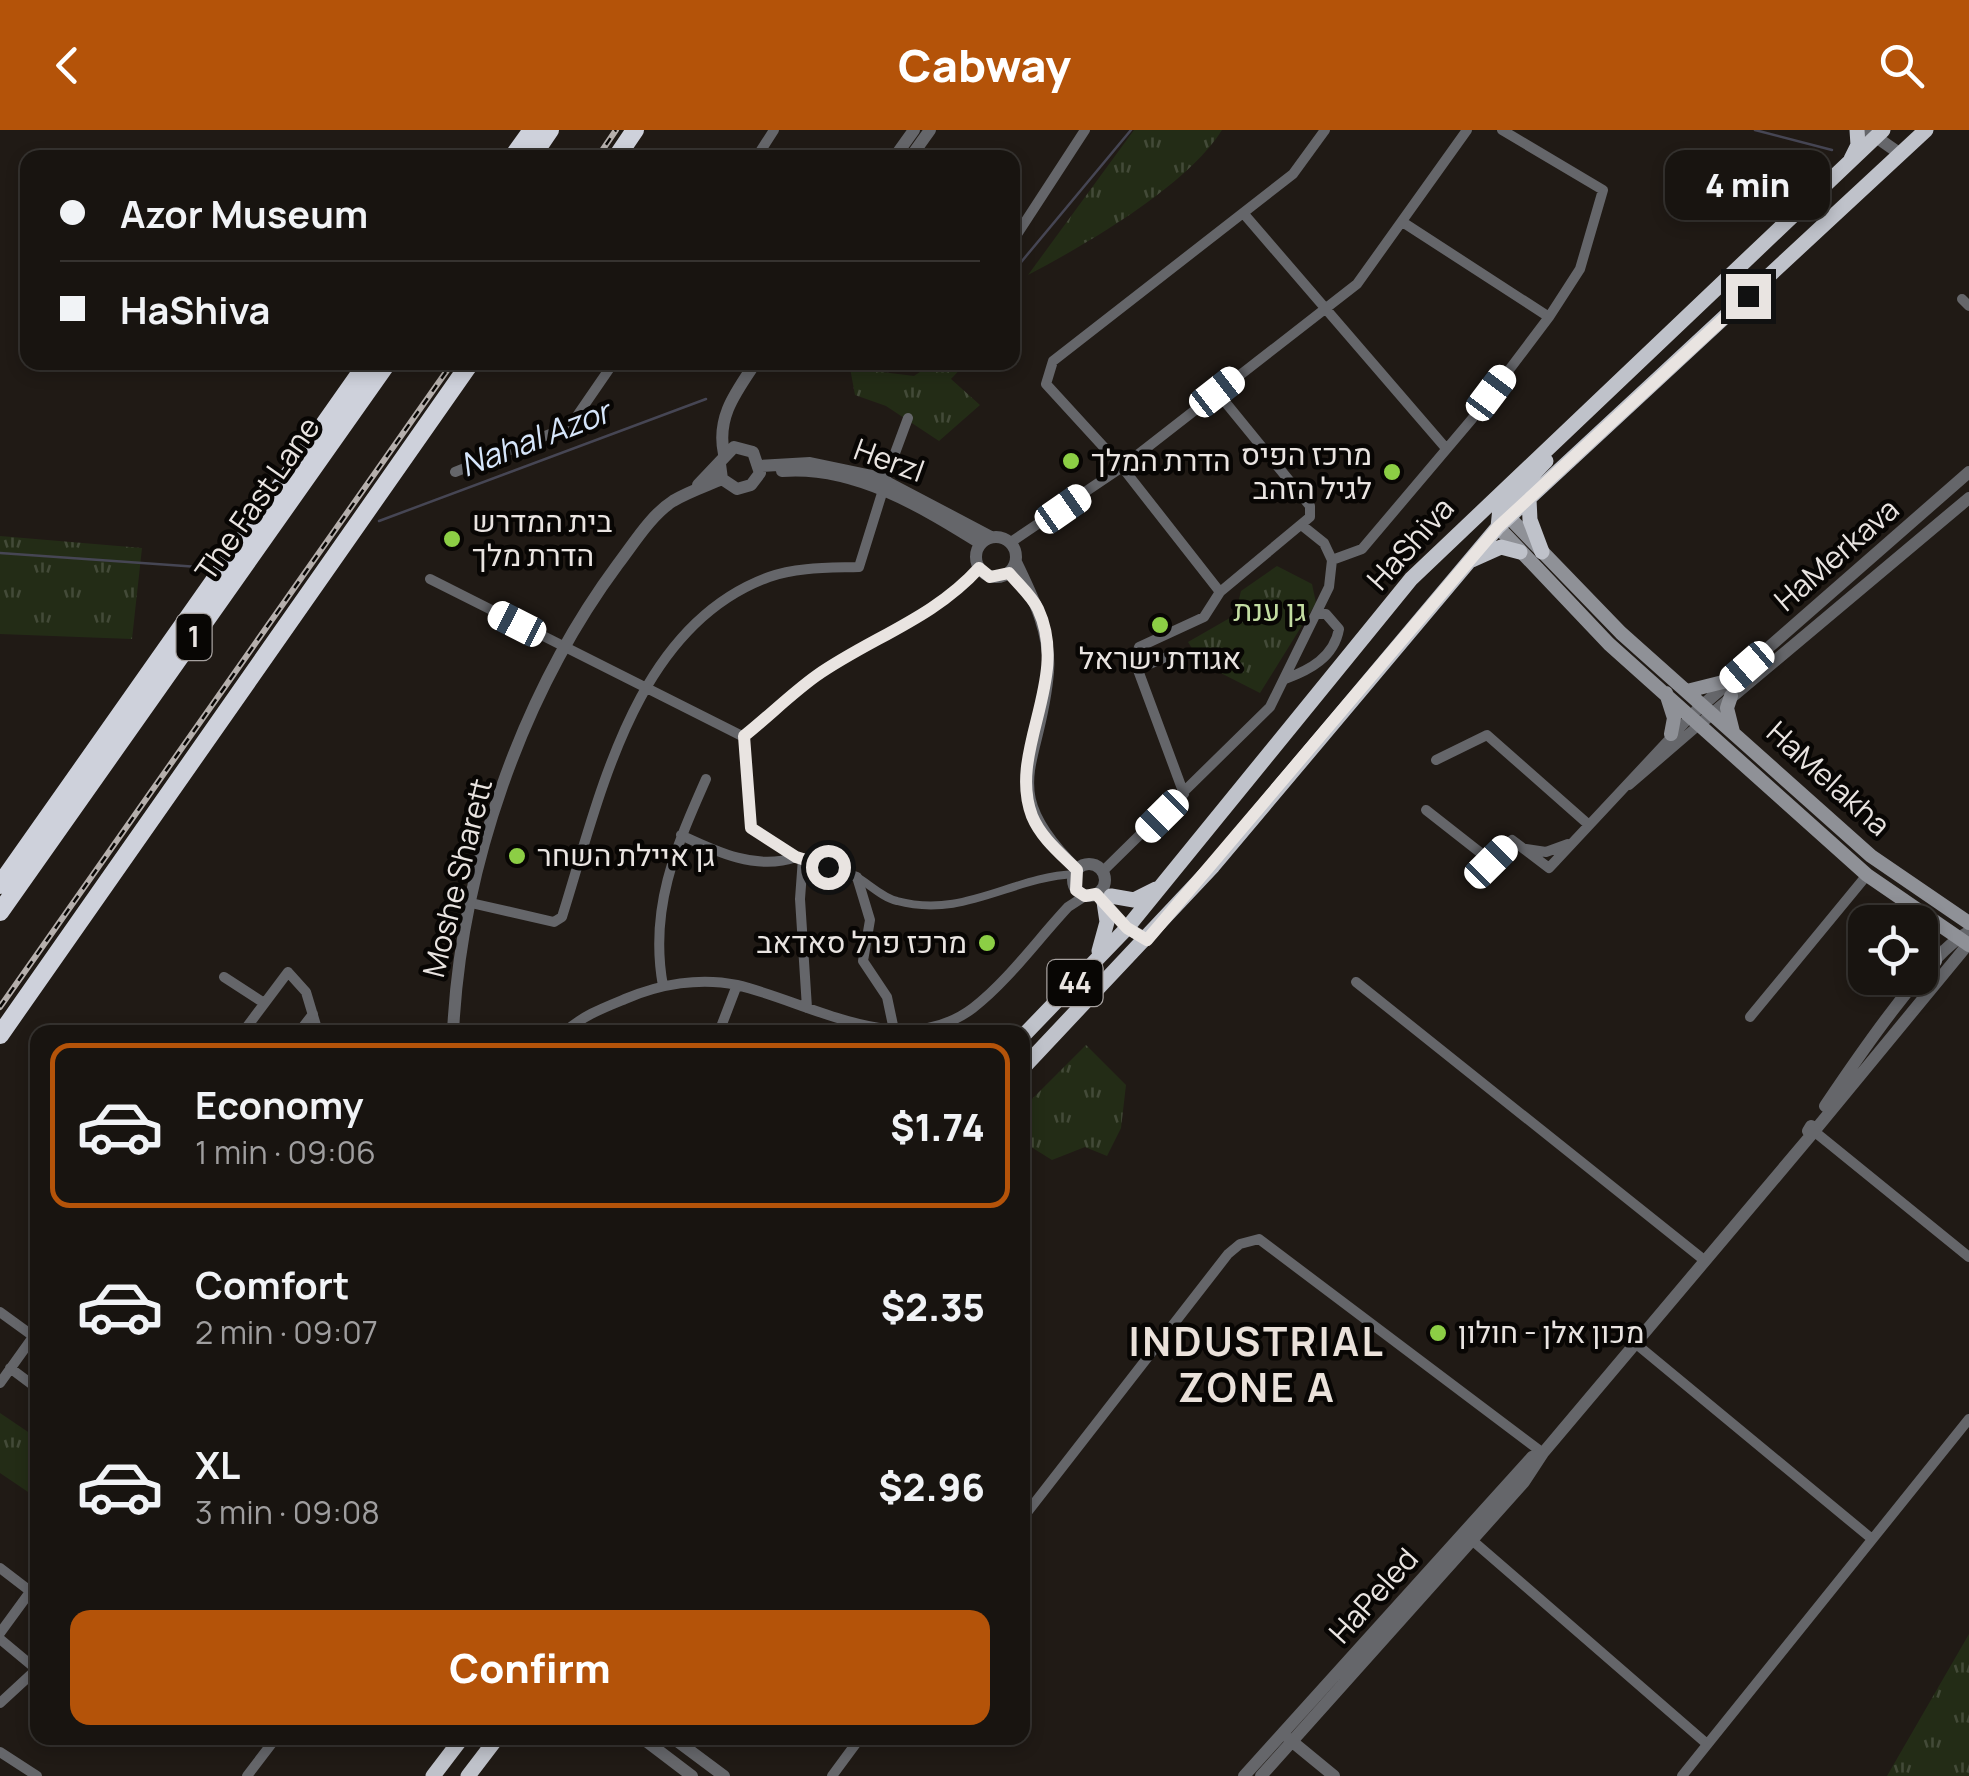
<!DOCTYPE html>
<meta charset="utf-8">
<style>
:root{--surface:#181410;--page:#25211e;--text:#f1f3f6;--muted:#9f9e9f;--line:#363330;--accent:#b45309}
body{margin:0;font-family:Manrope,Heebo,sans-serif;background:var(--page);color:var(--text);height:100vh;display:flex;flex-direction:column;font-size:38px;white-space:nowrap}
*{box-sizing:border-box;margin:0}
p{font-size:32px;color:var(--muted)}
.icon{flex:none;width:55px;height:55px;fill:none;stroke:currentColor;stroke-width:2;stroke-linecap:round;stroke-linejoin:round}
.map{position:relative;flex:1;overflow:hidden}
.drawer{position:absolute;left:30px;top:895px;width:1000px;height:720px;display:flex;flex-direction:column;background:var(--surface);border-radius:20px;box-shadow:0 5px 15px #0003,0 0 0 2px var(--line)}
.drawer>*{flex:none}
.hud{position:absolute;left:20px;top:20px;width:1000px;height:220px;border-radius:20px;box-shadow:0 5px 15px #0003,0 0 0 2px var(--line);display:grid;align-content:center;height:220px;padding:0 40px;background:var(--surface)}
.tools{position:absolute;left:1848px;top:775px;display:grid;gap:20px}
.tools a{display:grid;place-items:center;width:90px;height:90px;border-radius:20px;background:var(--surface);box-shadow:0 5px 15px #0003,0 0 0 2px var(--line);font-size:50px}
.end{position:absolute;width:45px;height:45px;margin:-22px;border:12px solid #e9e4e1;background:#111;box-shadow:0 0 0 5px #111}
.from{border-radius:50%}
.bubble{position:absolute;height:70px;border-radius:20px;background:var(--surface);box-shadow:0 5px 15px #0003,0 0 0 2px var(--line);font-size:32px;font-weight:800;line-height:70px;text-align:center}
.car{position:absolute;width:30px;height:60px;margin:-30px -15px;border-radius:12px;box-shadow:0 0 8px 2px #0007;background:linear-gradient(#fff 24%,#345 0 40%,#fff 0 76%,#345 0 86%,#fff 0)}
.hud b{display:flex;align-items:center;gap:35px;height:95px;font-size:38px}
.hud b+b{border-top:2px solid var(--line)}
.hud i{width:25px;height:25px;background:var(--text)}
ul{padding:18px 0 0;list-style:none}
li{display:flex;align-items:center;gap:30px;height:165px;margin:0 20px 15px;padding:0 20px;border:5px solid transparent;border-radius:20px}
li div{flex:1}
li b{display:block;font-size:38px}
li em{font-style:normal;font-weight:800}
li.active{border-color:var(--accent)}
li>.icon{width:90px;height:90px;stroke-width:1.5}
.cta{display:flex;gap:20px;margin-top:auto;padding:20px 40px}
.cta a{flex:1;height:115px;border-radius:20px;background:var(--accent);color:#fff;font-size:40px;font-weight:800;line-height:115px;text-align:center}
header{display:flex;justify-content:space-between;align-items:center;height:130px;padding:0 40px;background:var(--accent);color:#fff;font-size:45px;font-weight:800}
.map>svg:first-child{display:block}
.grass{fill:url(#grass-tufts)}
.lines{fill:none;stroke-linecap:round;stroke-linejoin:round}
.stream{stroke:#464654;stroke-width:2.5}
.pedestrian{stroke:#65666a;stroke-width:8}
.minor{stroke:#65666a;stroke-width:10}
.tertiary{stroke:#65666a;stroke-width:12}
.secondary{stroke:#8f9197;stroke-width:14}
.trunk{stroke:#bfc2ca;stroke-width:15}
.motorway{stroke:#ced1db;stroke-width:18}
.rail-casing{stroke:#b5afac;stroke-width:6}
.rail{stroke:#080604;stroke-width:2.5;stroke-dasharray:8;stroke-linecap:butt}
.route{stroke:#e9e4e1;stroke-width:12}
.poi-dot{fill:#8cce45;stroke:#080604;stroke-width:4}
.labels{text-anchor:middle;stroke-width:9;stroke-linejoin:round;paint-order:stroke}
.shield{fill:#080604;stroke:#a6a19f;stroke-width:2.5}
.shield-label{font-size:28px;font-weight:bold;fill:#e9e4e1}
.poi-label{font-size:30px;fill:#e9e4e1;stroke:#080604;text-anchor:start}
.street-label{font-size:30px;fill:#e9e4e1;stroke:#080604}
.park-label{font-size:30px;fill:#c3dda2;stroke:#080604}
.water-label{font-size:32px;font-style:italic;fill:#d6e6fb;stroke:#080604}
.district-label{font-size:40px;font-weight:bold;letter-spacing:2.5px;fill:#eae1da;stroke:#080604}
</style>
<header><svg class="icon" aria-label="back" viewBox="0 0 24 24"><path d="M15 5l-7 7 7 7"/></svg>Cabway<svg class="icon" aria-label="search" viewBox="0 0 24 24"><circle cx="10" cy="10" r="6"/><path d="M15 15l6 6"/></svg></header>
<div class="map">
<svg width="1969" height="1646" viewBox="0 0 1969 1646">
<defs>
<pattern id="grass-tufts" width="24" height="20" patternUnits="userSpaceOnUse" patternTransform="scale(2.5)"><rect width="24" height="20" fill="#232c16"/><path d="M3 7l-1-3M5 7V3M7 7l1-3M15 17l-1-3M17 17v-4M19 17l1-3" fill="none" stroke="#434a38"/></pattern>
</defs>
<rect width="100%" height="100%" fill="#201a15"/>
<path class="grass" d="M1134,0H1222C1187,56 1087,114 1028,145Z
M933,233H966L951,249L980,275L939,311L886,276L855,265L850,238L914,246Z
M0,406L142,418L132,509L0,504Z
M1277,436L1312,454L1316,473L1260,563L1201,533L1188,512L1235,485L1241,461Z
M1086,915L1126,955L1121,998L1107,1026L1085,1017L1052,1030L1023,1012V978Z
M0,1283L37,1308V1368L0,1343Z
M1969,1504V1646H1887Z"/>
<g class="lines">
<path class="stream" d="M1755,0L1832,20
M1012,143L1131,0
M772,236L781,232
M379,391L706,269
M0,423L213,438"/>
<path class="pedestrian" d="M857,747C869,754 883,768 897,771C964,789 1011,747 1075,744"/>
<path class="minor" d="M756,28L774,0
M1244,84L1444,316
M1404,93L1549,187
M1012,112L1085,0
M1962,169L1969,176
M455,342L570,296L614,232
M885,350L908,288
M1304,397L1324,413L1332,430L1362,419L1472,289L1549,187L1580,139L1603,60L1502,0
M1011,412L1122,337L1357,154L1467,0
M430,449L744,607C768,587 791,564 816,546C870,508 933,489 979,438
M1220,462L1122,337L1046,254L1053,231L1293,44L1325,0
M1138,539L1171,525
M1285,549C1310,540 1334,527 1339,499L1326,484H1316
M744,607L751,698L796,727L857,747L870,790L863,831L887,867L894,900
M1436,630L1487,605L1589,695
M1629,655L1701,593
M1184,664L1135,532L1139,517L1204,487L1220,462L1310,387V376L1217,262
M1426,680L1491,731L1512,710L1549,738L1692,585
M681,705C717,722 757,741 796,727
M1526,719L1546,722L1568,714
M803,728L800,769L807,878
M1102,742L1270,577L1329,457L1332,430
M471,773L554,792L562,787C600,667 634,496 769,447C797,437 829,438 859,437L883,360
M224,847L264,873
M1356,852L1704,1130
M663,856C649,779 675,719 706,649
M1750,887L1867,745
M243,902L288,842L306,862L318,902
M299,902L313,884
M565,902C582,886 603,878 625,869C660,854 700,847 737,855C810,872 902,932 973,878C1008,851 1038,809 1068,777L1085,766
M719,902L737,855
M1815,1002L1969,1127
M0,1182L33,1206
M1635,1213L1872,1409
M10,1238L38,1259
M0,1253L38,1200
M1022,1389L1228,1124L1240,1114L1259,1109L1543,1323
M1473,1411L1707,1614
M0,1438L30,1461
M0,1503L38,1451
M0,1509L36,1539
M0,1573L38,1538
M0,1622L37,1646
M247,1646L276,1608
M832,1646L860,1608
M1682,1646L1969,1289"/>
<path class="tertiary" d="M1866,0L1899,23
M894,28L914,0
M910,28L930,0
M724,324C716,287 736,262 756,232
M760,336L810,333L877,347L991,407
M782,341C854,335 922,377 980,413
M698,355L734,317L753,322L760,343L751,355L737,359L722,349L720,334
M976 427a20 20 0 1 1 40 0a20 20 0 1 1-40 0Z
M1016,432C1032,466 1051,502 1048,542C1040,638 994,658 1077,740
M1696,581L1969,342
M1701,593L1969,368
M1073 750a16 16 0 1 1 32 0a16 16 0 1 1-32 0Z
M1102,770L1127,798L1147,809
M453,902C461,739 521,565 618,434C634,413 651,385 673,371C688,362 706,356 722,349
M1825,976C1852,936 1929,821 1969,802
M1808,1001L1811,996L1816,999L1969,813
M642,1608L692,1646
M673,1608L724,1646
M1289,1609L1334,1646
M1244,1646L1532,1327L1543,1323
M1261,1646L1524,1352L1543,1323L1812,1004"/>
<path class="secondary" d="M1503,381L1621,503L1871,726L1969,793
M1498,397L1609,514L1867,745L1969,815
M1687,561L1731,550
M1666,563L1674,588L1671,604
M1731,566L1727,578L1733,602
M1920,785L1932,806L1935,831"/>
<path class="trunk" d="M1851,29L1858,15L1857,0
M1529,369L1530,390L1542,422
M1498,397L1500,378L1546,331
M1472,430L1501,417L1520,422
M1111,766L1134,770L1156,759
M1099,821L1107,792L1104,772
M1022,907L1127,798L1411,449L1883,0
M1022,939L1213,736L1498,397L1926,0
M433,1646L462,1608
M468,1646L497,1608"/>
<path class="motorway" d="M512,28L532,0
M531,28L550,0
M616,28L635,0
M0,755L368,232
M0,782L388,232
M0,905L471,232"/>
<defs>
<path id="rail" d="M597,28L616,0
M0,877L453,232"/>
</defs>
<use href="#rail" class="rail-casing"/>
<use href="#rail" class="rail"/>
</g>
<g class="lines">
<path class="route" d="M828,737L796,727L751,698L744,606C768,587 791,564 816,546C870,508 933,489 979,438L990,447L1009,443C1018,454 1032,466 1038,479C1071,550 1007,621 1032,686C1041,708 1061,724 1077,740L1076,760L1085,766L1096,764L1127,798L1147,810L1498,397L1748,166"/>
</g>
<g class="poi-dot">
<circle cx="1071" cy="331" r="10"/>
<circle cx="1392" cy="342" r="10"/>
<circle cx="452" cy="409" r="10"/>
<circle cx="1160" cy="495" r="10"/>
<circle cx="517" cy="726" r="10"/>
<circle cx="987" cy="813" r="10"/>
<circle cx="1438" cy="1203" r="10"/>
</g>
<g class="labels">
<g class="shield">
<rect x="176.5" y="484" width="35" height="46" rx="8"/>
<rect x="1047.5" y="830" width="55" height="46" rx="8"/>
</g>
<g class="shield-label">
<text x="194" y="517">1</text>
<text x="1075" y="863">44</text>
</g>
<g class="poi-label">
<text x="1372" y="335" text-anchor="end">מרכז הפיס<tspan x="1372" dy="34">לגיל הזהב</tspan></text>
<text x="1091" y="341">הדרת המלך</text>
<text x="472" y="402">בית המדרש<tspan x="472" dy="34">הדרת מלך</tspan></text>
<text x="1160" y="539" text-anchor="middle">אגודת ישראל</text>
<text x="537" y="736">גן איילת השחר</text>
<text x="967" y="823" text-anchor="end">מרכז פרל סאדאב</text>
<text x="1458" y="1213">מכון אלן - חולון</text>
</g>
<g class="street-label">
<text transform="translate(889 331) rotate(20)" y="10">Herzl</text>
<text transform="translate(258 369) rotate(-55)" y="10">The Fast Lane</text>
<text transform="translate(1411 414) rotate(-48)" y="10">HaShiva</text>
<text transform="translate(1837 425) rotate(-41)" y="10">HaMerkava</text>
<text transform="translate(1828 649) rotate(42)" y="10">HaMelakha</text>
<text transform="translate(458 748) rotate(-76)" y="10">Moshe Sharett</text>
<text transform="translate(1374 1466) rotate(-48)" y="10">HaPeled</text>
</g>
<g class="park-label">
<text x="1270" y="491">גן ענת</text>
</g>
<g class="water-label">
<text transform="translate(535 309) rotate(-21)" y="11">Nahal Azor</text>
</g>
<g class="district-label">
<text x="1257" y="1226">INDUSTRIAL<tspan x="1257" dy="46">ZONE A</tspan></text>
</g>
</g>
</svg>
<div class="tools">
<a><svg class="icon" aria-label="locate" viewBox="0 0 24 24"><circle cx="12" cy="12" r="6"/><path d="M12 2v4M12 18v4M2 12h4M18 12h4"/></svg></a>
</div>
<i class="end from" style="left:828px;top:737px"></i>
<i class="end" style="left:1748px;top:166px"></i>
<div class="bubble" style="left:1665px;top:20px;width:165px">4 min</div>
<i class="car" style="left:1217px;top:262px;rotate:52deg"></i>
<i class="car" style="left:1491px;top:263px;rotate:37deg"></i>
<i class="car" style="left:1063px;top:379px;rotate:55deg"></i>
<i class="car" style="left:517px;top:494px;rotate:297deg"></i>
<i class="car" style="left:1747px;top:537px;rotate:229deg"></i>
<i class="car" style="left:1162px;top:686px;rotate:225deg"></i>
<i class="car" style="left:1491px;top:732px;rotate:45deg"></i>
<div class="hud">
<b><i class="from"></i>Azor Museum</b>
<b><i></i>HaShiva</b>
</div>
<section class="drawer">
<ul>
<li class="active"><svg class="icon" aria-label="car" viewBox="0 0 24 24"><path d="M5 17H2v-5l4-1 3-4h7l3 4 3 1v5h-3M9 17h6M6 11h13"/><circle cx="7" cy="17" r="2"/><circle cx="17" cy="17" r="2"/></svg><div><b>Economy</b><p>1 min · 09:06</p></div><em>$1.74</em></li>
<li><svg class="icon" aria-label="car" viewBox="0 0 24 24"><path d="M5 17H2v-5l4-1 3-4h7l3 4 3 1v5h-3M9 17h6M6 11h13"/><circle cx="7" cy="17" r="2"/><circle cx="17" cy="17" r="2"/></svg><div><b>Comfort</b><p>2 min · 09:07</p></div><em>$2.35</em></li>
<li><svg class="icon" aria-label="car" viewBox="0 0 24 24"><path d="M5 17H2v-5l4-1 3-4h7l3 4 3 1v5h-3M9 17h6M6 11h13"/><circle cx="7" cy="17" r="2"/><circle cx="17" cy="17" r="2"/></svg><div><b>XL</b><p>3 min · 09:08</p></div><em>$2.96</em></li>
</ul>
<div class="cta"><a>Confirm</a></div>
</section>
</div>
